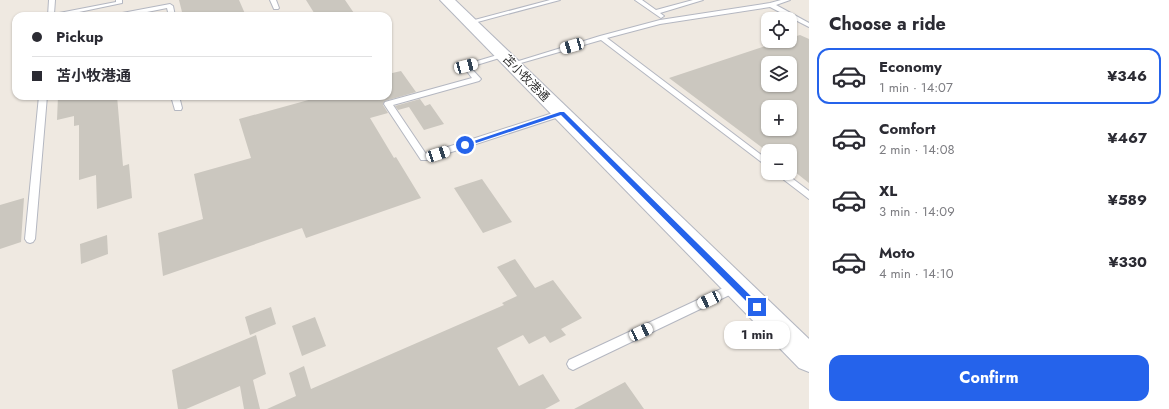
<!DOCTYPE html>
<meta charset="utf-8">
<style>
:root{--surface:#fff;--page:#f2f2f3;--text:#2b2b33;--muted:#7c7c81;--line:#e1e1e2;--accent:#2563eb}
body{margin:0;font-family:Jost,"Noto Sans JP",sans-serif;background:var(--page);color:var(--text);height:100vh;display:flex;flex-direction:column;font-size:15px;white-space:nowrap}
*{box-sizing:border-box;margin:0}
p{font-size:13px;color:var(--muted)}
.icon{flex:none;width:22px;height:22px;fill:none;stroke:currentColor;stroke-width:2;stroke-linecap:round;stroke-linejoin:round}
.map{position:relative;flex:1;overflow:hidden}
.details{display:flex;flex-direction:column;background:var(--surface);width:360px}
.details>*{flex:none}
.hud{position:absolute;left:12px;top:12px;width:380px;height:88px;border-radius:12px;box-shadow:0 1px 3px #0004;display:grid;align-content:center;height:88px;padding:0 20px;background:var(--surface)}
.controls{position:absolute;left:761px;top:12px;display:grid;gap:8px}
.controls a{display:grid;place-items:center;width:36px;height:36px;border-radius:8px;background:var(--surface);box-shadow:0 1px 3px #0004;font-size:20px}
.end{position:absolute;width:18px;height:18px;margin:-9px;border:5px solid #2563eb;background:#fff;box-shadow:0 0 0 2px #fff}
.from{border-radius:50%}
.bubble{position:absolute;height:28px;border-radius:12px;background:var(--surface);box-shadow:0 1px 3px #0004;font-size:13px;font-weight:700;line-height:28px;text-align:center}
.car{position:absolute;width:12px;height:24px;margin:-12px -6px;border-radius:5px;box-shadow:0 0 3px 1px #0007;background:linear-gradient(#fff 24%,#345 0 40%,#fff 0 76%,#345 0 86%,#fff 0)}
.hud b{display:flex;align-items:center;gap:14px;height:38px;font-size:15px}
.hud b+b{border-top:1px solid var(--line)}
.hud i{width:10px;height:10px;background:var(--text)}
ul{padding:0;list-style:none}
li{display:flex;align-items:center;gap:12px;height:56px;margin:0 8px 6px;padding:0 12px;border:2px solid transparent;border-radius:12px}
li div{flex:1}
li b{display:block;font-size:15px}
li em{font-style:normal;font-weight:700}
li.selected{border-color:var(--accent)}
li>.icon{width:36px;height:36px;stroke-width:1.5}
h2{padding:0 20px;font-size:18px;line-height:48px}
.cta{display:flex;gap:8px;margin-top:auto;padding:8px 20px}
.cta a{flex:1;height:46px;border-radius:12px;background:var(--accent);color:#fff;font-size:16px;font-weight:700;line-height:46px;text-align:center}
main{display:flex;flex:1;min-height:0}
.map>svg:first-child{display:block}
.building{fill:#cbc7bf;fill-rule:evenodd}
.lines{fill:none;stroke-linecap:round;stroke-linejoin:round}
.lane-casing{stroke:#b4b7c1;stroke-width:2}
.secondary-casing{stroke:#b4b7c1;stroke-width:2}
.lane{fill:#fff;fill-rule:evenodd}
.secondary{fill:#fff;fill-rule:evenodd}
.route{fill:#2563eb}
.labels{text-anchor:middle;stroke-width:3;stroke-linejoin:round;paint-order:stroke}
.street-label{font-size:12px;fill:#2e2e2e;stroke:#fff}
</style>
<main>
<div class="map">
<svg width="809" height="409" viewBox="0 0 809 409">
<rect width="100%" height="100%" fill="#efe9e1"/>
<path class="building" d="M179,0H239L246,16H183Z
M306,0H345L356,16H316Z
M800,35L809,39V183L790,168V151L768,152L669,78L781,41H790V38ZM768,63H790V85H768ZM768,107H790V129H768Z
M401,71L416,92L385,101L383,105L388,113L370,118L394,158L396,157L421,198L306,238L302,228L163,276L158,233L203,219L194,174L251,158L239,119L323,96H388V74Z
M58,96H97V98L106,96H117L123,166L129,164L132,198L97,209L96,175L79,180V125L74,126V116L57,120Z
M420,99L425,106L430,104L444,124L424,130L409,107L398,110L395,106Z
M482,179L512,222L483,233L454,188Z
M24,198L21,242L0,249V205Z
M107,235L108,254L81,264L80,244Z
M515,259L535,288L553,280L582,318L561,329L566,335L550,343L545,336L529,344L523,335L497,348L519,386L543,374L560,401L545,409H267L296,396L289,373L304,366L311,389L504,305L502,303L517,296L497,267Z
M271,307L276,324L250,335L245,317Z
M315,317L326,346L302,356L292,326Z
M256,335L266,374L253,380L260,409H244L240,386L186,409H178L172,370Z
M625,382L644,409H574Z"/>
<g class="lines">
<defs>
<path id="lane" d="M49,0H55L54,14L116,2V0H122V3L60,16H48Z
M270,0H276L279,8L278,9H274Z
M550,0H560L470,24L467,22Z
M635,0H642L656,10L693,0H703L660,13L664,16L661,18Z
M781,0H790L776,5L809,23V27L770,7L660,24L607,38L768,160V167L601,40L514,65L512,66L509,64L600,36L660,20L770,3Z
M170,4L173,6L175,16H169L167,8L127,16H114L117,14Z
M504,53L506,54V56L470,67L481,79L479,81L393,105L426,154L559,111H565V115L427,160H421L384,104L385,102L472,78L463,66L464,65Z
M39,96H47L35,239L33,242L30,243L27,242L25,239Z
M171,96H179L182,108L181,110H175Z
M775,173H785L809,191V199Z
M736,282L740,284L741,287L740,290L577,368L573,370L569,368L567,364L569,360Z"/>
<path id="secondary" d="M440,0H455L809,339V372L799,368Z"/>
</defs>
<use href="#lane" class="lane-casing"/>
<use href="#secondary" class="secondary-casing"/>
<use href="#lane" class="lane"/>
<use href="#secondary" class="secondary"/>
</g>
<path class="route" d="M560,112H564L760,305V310H755L561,115L467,146L462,145Z"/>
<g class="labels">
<g class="street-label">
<text transform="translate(526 78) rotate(45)" y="4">苫小牧港通</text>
</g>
</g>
</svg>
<div class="controls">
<a><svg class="icon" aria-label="locate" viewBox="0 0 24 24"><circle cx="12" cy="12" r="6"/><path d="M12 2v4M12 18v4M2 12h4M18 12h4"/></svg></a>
<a><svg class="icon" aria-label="layers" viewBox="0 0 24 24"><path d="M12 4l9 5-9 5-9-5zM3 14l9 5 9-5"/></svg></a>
<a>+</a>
<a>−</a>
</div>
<i class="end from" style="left:465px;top:145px"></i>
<i class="end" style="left:757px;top:307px"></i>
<div class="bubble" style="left:724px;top:321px;width:66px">1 min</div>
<i class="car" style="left:572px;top:46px;rotate:254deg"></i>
<i class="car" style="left:466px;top:66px;rotate:75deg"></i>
<i class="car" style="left:438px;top:154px;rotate:72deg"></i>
<i class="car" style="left:709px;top:300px;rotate:245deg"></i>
<i class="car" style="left:641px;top:332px;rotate:65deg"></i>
<div class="hud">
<b><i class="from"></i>Pickup</b>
<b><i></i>苫小牧港通</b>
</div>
</div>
<section class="details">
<h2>Choose a ride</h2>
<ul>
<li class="selected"><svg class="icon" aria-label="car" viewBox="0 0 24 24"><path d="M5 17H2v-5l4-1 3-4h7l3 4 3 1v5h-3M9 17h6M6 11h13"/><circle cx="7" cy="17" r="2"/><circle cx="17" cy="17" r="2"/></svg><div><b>Economy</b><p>1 min · 14:07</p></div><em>¥346</em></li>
<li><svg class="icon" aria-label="car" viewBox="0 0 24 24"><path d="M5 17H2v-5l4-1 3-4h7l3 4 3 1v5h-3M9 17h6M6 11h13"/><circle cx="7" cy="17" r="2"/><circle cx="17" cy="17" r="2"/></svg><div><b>Comfort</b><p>2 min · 14:08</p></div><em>¥467</em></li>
<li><svg class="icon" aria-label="car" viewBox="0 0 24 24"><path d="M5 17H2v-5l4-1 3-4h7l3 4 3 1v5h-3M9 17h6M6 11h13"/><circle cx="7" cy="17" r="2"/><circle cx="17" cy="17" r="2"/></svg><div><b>XL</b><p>3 min · 14:09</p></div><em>¥589</em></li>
<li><svg class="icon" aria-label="car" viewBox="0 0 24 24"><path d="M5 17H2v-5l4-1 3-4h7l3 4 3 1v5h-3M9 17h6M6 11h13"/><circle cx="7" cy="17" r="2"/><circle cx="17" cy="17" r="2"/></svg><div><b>Moto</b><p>4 min · 14:10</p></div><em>¥330</em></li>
</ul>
<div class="cta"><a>Confirm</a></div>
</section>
</main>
